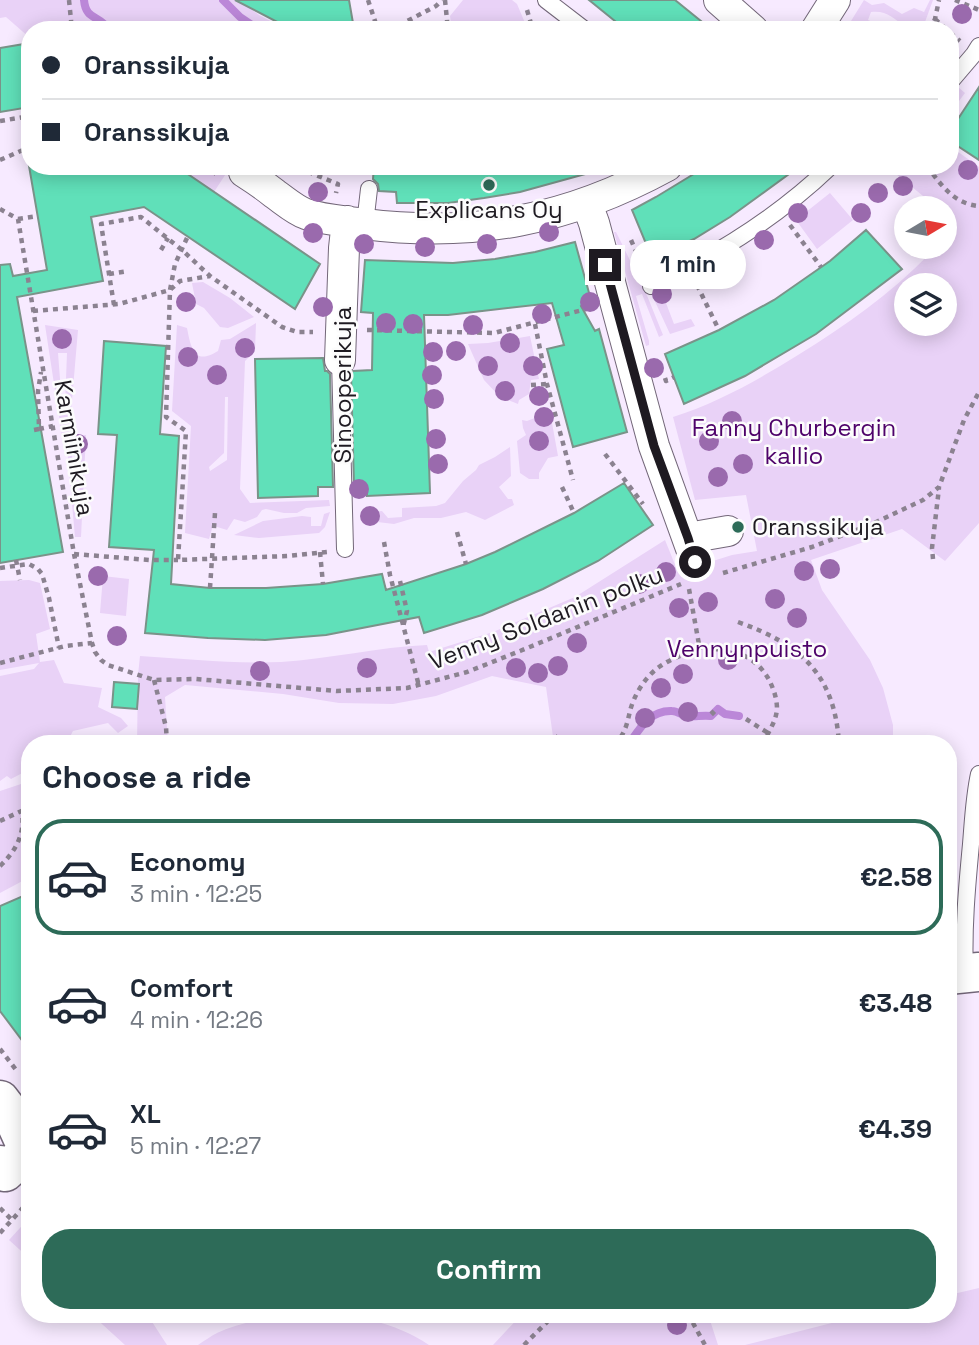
<!DOCTYPE html>
<meta charset="utf-8">
<style>
:root{--surface:#fff;--page:#f2f2f3;--text:#1f2937;--muted:#747a83;--line:#e0e1e3;--accent:#2d6b58}
body{margin:0;font-family:"Space Grotesk",sans-serif;background:var(--page);color:var(--text);height:100vh;display:flex;flex-direction:column;font-size:26px;white-space:nowrap}
*{box-sizing:border-box;margin:0}
p{font-size:23px;color:var(--muted)}
.icon{flex:none;width:38px;height:38px;fill:none;stroke:currentColor;stroke-width:2;stroke-linecap:round;stroke-linejoin:round}
.map{position:relative;flex:1;overflow:hidden}
.drawer{position:absolute;left:21px;top:735px;width:936px;height:588px;display:flex;flex-direction:column;background:var(--surface);border-radius:28px;box-shadow:0 4px 18px #0003}
.drawer>*{flex:none}
.banner{position:absolute;left:21px;top:21px;width:938px;height:154px;border-radius:28px;box-shadow:0 4px 18px #0003;display:grid;align-content:center;height:154px;padding:0 21px;background:var(--surface)}
.needle{width:46px;rotate:80deg}
.fabs{position:absolute;left:894px;top:196px;display:grid;gap:14px}
.fabs a{display:grid;place-items:center;width:63px;height:63px;border-radius:50%;background:var(--surface);box-shadow:0 4px 18px #0003;font-size:35px}
.end{position:absolute;width:32px;height:32px;margin:-16px;border:9px solid #1e1a21;background:#fff;box-shadow:0 0 0 4px #fff}
.from{border-radius:50%}
.bubble{position:absolute;height:49px;border-radius:24px;background:var(--surface);box-shadow:0 4px 18px #0003;font-size:23px;font-weight:700;line-height:49px;text-align:center}
.banner b{display:flex;align-items:center;gap:24px;height:66px;font-size:26px}
.banner b+b{border-top:2px solid var(--line)}
.banner i{width:18px;height:18px;background:var(--text)}
ul{padding:0;list-style:none}
li{display:flex;align-items:center;gap:21px;height:116px;margin:0 14px 10px;padding:0 7px;border:4px solid transparent;border-radius:28px}
li div{flex:1}
li b{display:block;font-size:26px}
li em{font-style:normal;font-weight:700}
li.current{border-color:var(--accent)}
li>.icon{width:63px;height:63px;stroke-width:1.5}
h2{padding:0 21px;font-size:32px;line-height:84px}
.button{display:flex;gap:14px;margin-top:auto;padding:14px 21px}
.button a{flex:1;height:80px;border-radius:28px;background:var(--accent);color:#fff;font-size:28px;font-weight:700;line-height:80px;text-align:center}
.map>svg:first-child{display:block}
.green{fill:#e9d2f7;fill-rule:evenodd}
.lines{fill:none;stroke-linecap:round;stroke-linejoin:round}
.stream{stroke:#bb87d8;stroke-width:8}
.building{fill:#60e0b9;stroke:#7a9389;stroke-width:2}
.service-casing{stroke:#736779;stroke-width:18}
.minor-casing{stroke:#736779;stroke-width:32}
.tertiary-casing{stroke:#736779;stroke-width:41}
.path{stroke:#8b8290;stroke-width:4.5;stroke-dasharray:5 5;stroke-linecap:butt}
.service{stroke:#fff;stroke-width:16}
.minor{stroke:#fff;stroke-width:30}
.tertiary{stroke:#fff;stroke-width:38}
.tree{fill:#9a6aad}
.route{stroke:#1e1a21;stroke-width:9}
.poi-dot{fill:#2d6b58;stroke:#fcfcfc;stroke-width:2.5}
.labels{text-anchor:middle;stroke-width:5;stroke-linejoin:round;paint-order:stroke}
.poi-label{font-size:24px;fill:#1e1a21;stroke:#fcfcfc}
.street-label{font-size:24px;fill:#1e1a21;stroke:#fcfcfc}
.park-label{font-size:24px;fill:#4e026a;stroke:#fcfcfc}
</style>
<div class="map">
<svg width="979" height="1345" viewBox="0 0 979 1345">
<rect width="100%" height="100%" fill="#f7eaff"/>
<path class="green" d="M0,0H218L250,30H30V38L6,17L0,18Z
M228,0H240L259,15L288,30H264L241,14Z
M463,0H512L517,4L528,30H452L450,16Z
M864,0L872,5L884,3L902,14L914,8L924,12L930,0H933L925,22L919,25L917,30H901L905,27C894,18 886,10 871,12L868,20L891,30H864L851,21Z
M950,80L965,93L950,113Z
M950,146L979,167V523L945,561L902,529L811,560L822,590L870,660L883,688L893,725V744H554L546,687L492,676L436,696L393,704L339,703L283,694L185,685L165,697L168,744H137L138,675L140,656C187,659 234,664 281,662C330,659 378,647 427,645L429,652L493,632L575,597L665,540L678,572L732,555L757,551L746,495L695,500L673,417C717,403 758,380 798,355C848,324 896,290 936,247H945V237L957,223L945,214V208H938L886,166H950ZM906,285H945V324H906Z
M176,166H231L214,192Z
M830,193L853,220L817,249L796,220Z
M614,232H616L620,240L646,293L663,335L659,337L642,294L636,296L649,341V345L646,346Z
M203,282L230,298L254,317L228,328L220,327L204,308L196,304L192,283Z
M658,293L666,303L674,324L691,319L695,326L670,334L652,295Z
M256,323L255,351L245,361L240,489L250,503L329,500L330,506L306,508L297,513H284L266,509L262,510L257,517L245,522L234,519L227,530L214,526V522L209,539L185,533L191,426L172,411L177,325L187,328C191,348 194,366 218,351L221,340L230,339ZM225,397H228L227,460L210,471L209,467L224,453Z
M45,325L78,330L69,435H86L81,537H75L66,436H62ZM58,353H67L65,405H62ZM72,455L81,456L79,505H76Z
M530,336L539,379L531,380L529,394L519,400L518,404L500,397L484,380L468,344L488,343Z
M550,412L558,456L548,458L539,473V479H529L520,473L517,441L526,435L523,428L522,420L527,421Z
M510,447L511,476L499,487L508,499H512L514,505L485,520L466,512L441,518H414L394,524L361,520L362,513L382,511L388,518L402,517V508L436,506L445,503L463,481L476,470L479,465L495,457Z
M330,512L325,527L319,533L259,538L234,535L263,521L302,516L311,517V526H321L324,514Z
M103,576L129,579L126,616L100,613Z
M29,580L40,583L50,629L36,634L40,662L54,660L64,683L102,688L98,707L121,718L128,726L118,733L108,723L73,731L66,744H30V769L11,779L7,776L0,781V676L34,669L39,663L0,670V581Z
M30,781V877L0,893V791Z
M30,1217V1259L9,1240Z
M979,1288V1345H745L867,1314H948L949,1295Z
M91,1314H147L167,1345H125Z
M313,1314C353,1314 395,1322 429,1345H198C204,1341 211,1336 217,1333C246,1320 281,1315 313,1314Z
M522,1314H708L718,1345H493Z"/>
<g class="lines">
<path class="stream" d="M84,0C86,21 99,14 109,30
M223,0L240,17L259,30
M629,744C640,728 650,710 672,711C678,711 682,716 688,716C695,717 702,715 711,716L718,709L725,714L739,716"/>
</g>
<path class="building" d="M235,0H349L353,23H350L351,30H296L283,25Z
M589,0H675L712,30H626Z
M30,43V107L0,112V48Z
M979,87V160L950,141V131Z
M29,166H176L320,264L295,309L144,207L91,217L103,281L17,297L63,552L0,563V265L10,264L13,276L47,270Z
M374,166H588L589,173L520,192L484,198L448,203H397L396,192L379,191L378,184L373,179Z
M707,166H800L730,217L694,239L652,258L632,210L656,197Z
M866,230L902,269L816,334L745,376L684,404L665,354L719,330L774,300L830,261Z
M575,242L591,300L581,306L595,331L599,329L627,432L573,447L547,349L564,345L552,303L448,315H424L430,493L367,496V486H354L351,373L353,371L372,370L373,313L361,312L365,260L453,263L495,259L535,252Z
M104,341L166,346L160,434L179,436L171,584L210,588H266L323,584L382,574L386,590L466,564L495,552L574,513L624,483L653,525L598,561L543,589L482,615L424,633L419,617L326,635L265,640L208,638L145,633L154,550L109,547L117,435L98,434Z
M323,358L325,371H327L330,374L333,487H318V496L258,498L255,359Z
M114,682L139,684L137,709L112,707Z
M30,893V1051L0,1011V906Z"/>
<g class="lines">
<defs>
<path id="service" d="M546,0L585,30
M951,81L974,54L979,46
M365,224L369,189
M651,286C717,255 779,216 831,166
M340,360L345,549
M965,973C963,930 967,886 971,844C973,820 974,797 979,774"/>
<path id="minor" d="M719,0L753,30
M816,30L835,0
M244,172C255,179 265,186 275,194C285,201 295,210 306,214C324,220 345,221 364,224C476,238 568,220 667,166
M587,204L594,223L654,446L697,565
M340,360L344,248L347,221
M688,538L728,531"/>
<path id="tertiary" d="M948,975L979,972
M0,1100L13,1117L28,1150
M0,1165L5,1172L30,1149"/>
</defs>
<use href="#service" class="service-casing"/>
<use href="#minor" class="minor-casing"/>
<use href="#tertiary" class="tertiary-casing"/>
<path class="path" d="M69,0L72,30
M368,0L378,30
M445,0L448,30
M955,0L979,10
M527,10L533,30
M935,19L947,30
M390,30L436,6L442,0
M930,30L935,19L939,0
M950,33L960,41
M0,121L30,116
M0,160L30,147
M206,166L216,174
M927,166C941,185 954,204 979,206
M312,170L311,173L338,184L336,193
M0,209L18,219L74,554L92,643L95,652L101,660L108,665L154,680L196,679L337,691L407,688L467,672L520,651L681,584
M18,219L38,216
M790,225L821,267
M187,238L175,264L170,290L166,417L186,431L178,560L288,556L327,552
M631,240L643,267
M161,250L168,238
M109,274L128,271
M697,285L719,330
M114,305L101,224L141,217L182,250L210,276L282,327L297,332H313
M33,311L119,304L170,290L180,281L210,276
M535,324L547,384L573,480
M367,330L494,333L590,308
M665,378L666,381L674,377
M531,385L547,384
M39,429L53,426
M34,430L39,429L38,391L41,372
M605,454L643,504
M562,487L574,513
M457,532L466,564
M384,542L390,575L419,686
M320,552L323,584
M74,554L149,560H178
M933,559L932,548L939,488
M16,560L20,580
M0,568L29,564L38,569L42,574L49,598L59,648
M723,573L812,547L872,524L923,500L939,487L964,420L979,392
M400,581L407,611L403,627
M210,588L215,513
M689,589L700,650
M738,622C800,644 835,674 839,744
M0,663L65,646L92,643
M154,680L166,727L167,744
M711,711L717,717
M746,719L768,733
M555,736L564,744
M614,744C625,735 627,724 630,711C634,695 645,677 659,667C692,644 745,639 768,678C773,687 777,698 777,709C776,722 768,732 763,744
M0,821L30,807
M0,866C16,851 25,834 22,812
M0,1049L17,1071
M0,1208L12,1220
M0,1233L30,1200
M688,1314L705,1345
M524,1345L555,1314"/>
<use href="#service" class="service"/>
<use href="#minor" class="minor"/>
<use href="#tertiary" class="tertiary"/>
</g>
<g class="tree">
<circle cx="962" cy="14" r="10"/>
<circle cx="968" cy="170" r="10"/>
<circle cx="903" cy="186" r="10"/>
<circle cx="318" cy="192" r="10"/>
<circle cx="878" cy="193" r="10"/>
<circle cx="798" cy="213" r="10"/>
<circle cx="861" cy="213" r="10"/>
<circle cx="549" cy="232" r="10"/>
<circle cx="313" cy="233" r="10"/>
<circle cx="764" cy="240" r="10"/>
<circle cx="364" cy="244" r="10"/>
<circle cx="487" cy="244" r="10"/>
<circle cx="425" cy="247" r="10"/>
<circle cx="672" cy="254" r="10"/>
<circle cx="730" cy="262" r="10"/>
<circle cx="662" cy="294" r="10"/>
<circle cx="186" cy="302" r="10"/>
<circle cx="590" cy="302" r="10"/>
<circle cx="323" cy="307" r="10"/>
<circle cx="542" cy="314" r="10"/>
<circle cx="386" cy="323" r="10"/>
<circle cx="413" cy="324" r="10"/>
<circle cx="473" cy="325" r="10"/>
<circle cx="62" cy="339" r="10"/>
<circle cx="510" cy="343" r="10"/>
<circle cx="245" cy="348" r="10"/>
<circle cx="456" cy="351" r="10"/>
<circle cx="433" cy="352" r="10"/>
<circle cx="188" cy="357" r="10"/>
<circle cx="488" cy="366" r="10"/>
<circle cx="533" cy="366" r="10"/>
<circle cx="654" cy="368" r="10"/>
<circle cx="217" cy="375" r="10"/>
<circle cx="432" cy="375" r="10"/>
<circle cx="505" cy="391" r="10"/>
<circle cx="539" cy="396" r="10"/>
<circle cx="434" cy="399" r="10"/>
<circle cx="544" cy="417" r="10"/>
<circle cx="732" cy="421" r="10"/>
<circle cx="436" cy="439" r="10"/>
<circle cx="539" cy="441" r="10"/>
<circle cx="709" cy="441" r="10"/>
<circle cx="78" cy="444" r="10"/>
<circle cx="438" cy="464" r="10"/>
<circle cx="743" cy="464" r="10"/>
<circle cx="718" cy="477" r="10"/>
<circle cx="359" cy="489" r="10"/>
<circle cx="370" cy="516" r="10"/>
<circle cx="830" cy="569" r="10"/>
<circle cx="804" cy="571" r="10"/>
<circle cx="666" cy="572" r="10"/>
<circle cx="98" cy="576" r="10"/>
<circle cx="639" cy="584" r="10"/>
<circle cx="775" cy="599" r="10"/>
<circle cx="708" cy="602" r="10"/>
<circle cx="679" cy="608" r="10"/>
<circle cx="797" cy="618" r="10"/>
<circle cx="117" cy="636" r="10"/>
<circle cx="577" cy="643" r="10"/>
<circle cx="728" cy="660" r="10"/>
<circle cx="558" cy="666" r="10"/>
<circle cx="367" cy="668" r="10"/>
<circle cx="516" cy="668" r="10"/>
<circle cx="260" cy="671" r="10"/>
<circle cx="538" cy="673" r="10"/>
<circle cx="683" cy="674" r="10"/>
<circle cx="661" cy="688" r="10"/>
<circle cx="688" cy="712" r="10"/>
<circle cx="645" cy="718" r="10"/>
<circle cx="677" cy="1325" r="10"/>
</g>
<g class="lines">
<path class="route" d="M605,265L654,446L688,538L695,562"/>
</g>
<g class="poi-dot">
<circle cx="489" cy="185" r="7"/>
<circle cx="738" cy="527" r="7"/>
</g>
<g class="labels">
<g class="poi-label">
<text x="489" y="218">Explicans Oy</text>
<text x="752" y="535" text-anchor="start">Oranssikuja</text>
</g>
<g class="street-label">
<text transform="translate(343 385) rotate(-90)" y="8">Sinooperikuja</text>
<text transform="translate(74 448) rotate(80)" y="8">Karmiinikuja</text>
<text transform="translate(546 618) rotate(-21)" y="8">Venny Soldanin polku</text>
</g>
<g class="park-label">
<text x="794" y="436">Fanny Churbergin<tspan x="794" dy="28">kallio</tspan></text>
<text x="747" y="657">Vennynpuisto</text>
</g>
</g>
</svg>
<div class="fabs">
<a><svg class="needle" viewBox="-14 -14 28 28"><path d="M0-13l5 13h-10z" fill="#e53935"/><path d="M0 13l5-13h-10z" fill="#747a83"/></svg></a>
<a><svg class="icon" aria-label="layers" viewBox="0 0 24 24"><path d="M12 4l9 5-9 5-9-5zM3 14l9 5 9-5"/></svg></a>
</div>
<i class="end from" style="left:695px;top:562px"></i>
<i class="end" style="left:605px;top:265px"></i>
<div class="bubble" style="left:630px;top:240px;width:116px">1 min</div>
<div class="banner">
<b><i class="from"></i>Oranssikuja</b>
<b><i></i>Oranssikuja</b>
</div>
<section class="drawer">
<h2>Choose a ride</h2>
<ul>
<li class="current"><svg class="icon" aria-label="car" viewBox="0 0 24 24"><path d="M5 17H2v-5l4-1 3-4h7l3 4 3 1v5h-3M9 17h6M6 11h13"/><circle cx="7" cy="17" r="2"/><circle cx="17" cy="17" r="2"/></svg><div><b>Economy</b><p>3 min · 12:25</p></div><em>€2.58</em></li>
<li><svg class="icon" aria-label="car" viewBox="0 0 24 24"><path d="M5 17H2v-5l4-1 3-4h7l3 4 3 1v5h-3M9 17h6M6 11h13"/><circle cx="7" cy="17" r="2"/><circle cx="17" cy="17" r="2"/></svg><div><b>Comfort</b><p>4 min · 12:26</p></div><em>€3.48</em></li>
<li><svg class="icon" aria-label="car" viewBox="0 0 24 24"><path d="M5 17H2v-5l4-1 3-4h7l3 4 3 1v5h-3M9 17h6M6 11h13"/><circle cx="7" cy="17" r="2"/><circle cx="17" cy="17" r="2"/></svg><div><b>XL</b><p>5 min · 12:27</p></div><em>€4.39</em></li>
</ul>
<div class="button"><a>Confirm</a></div>
</section>
</div>
